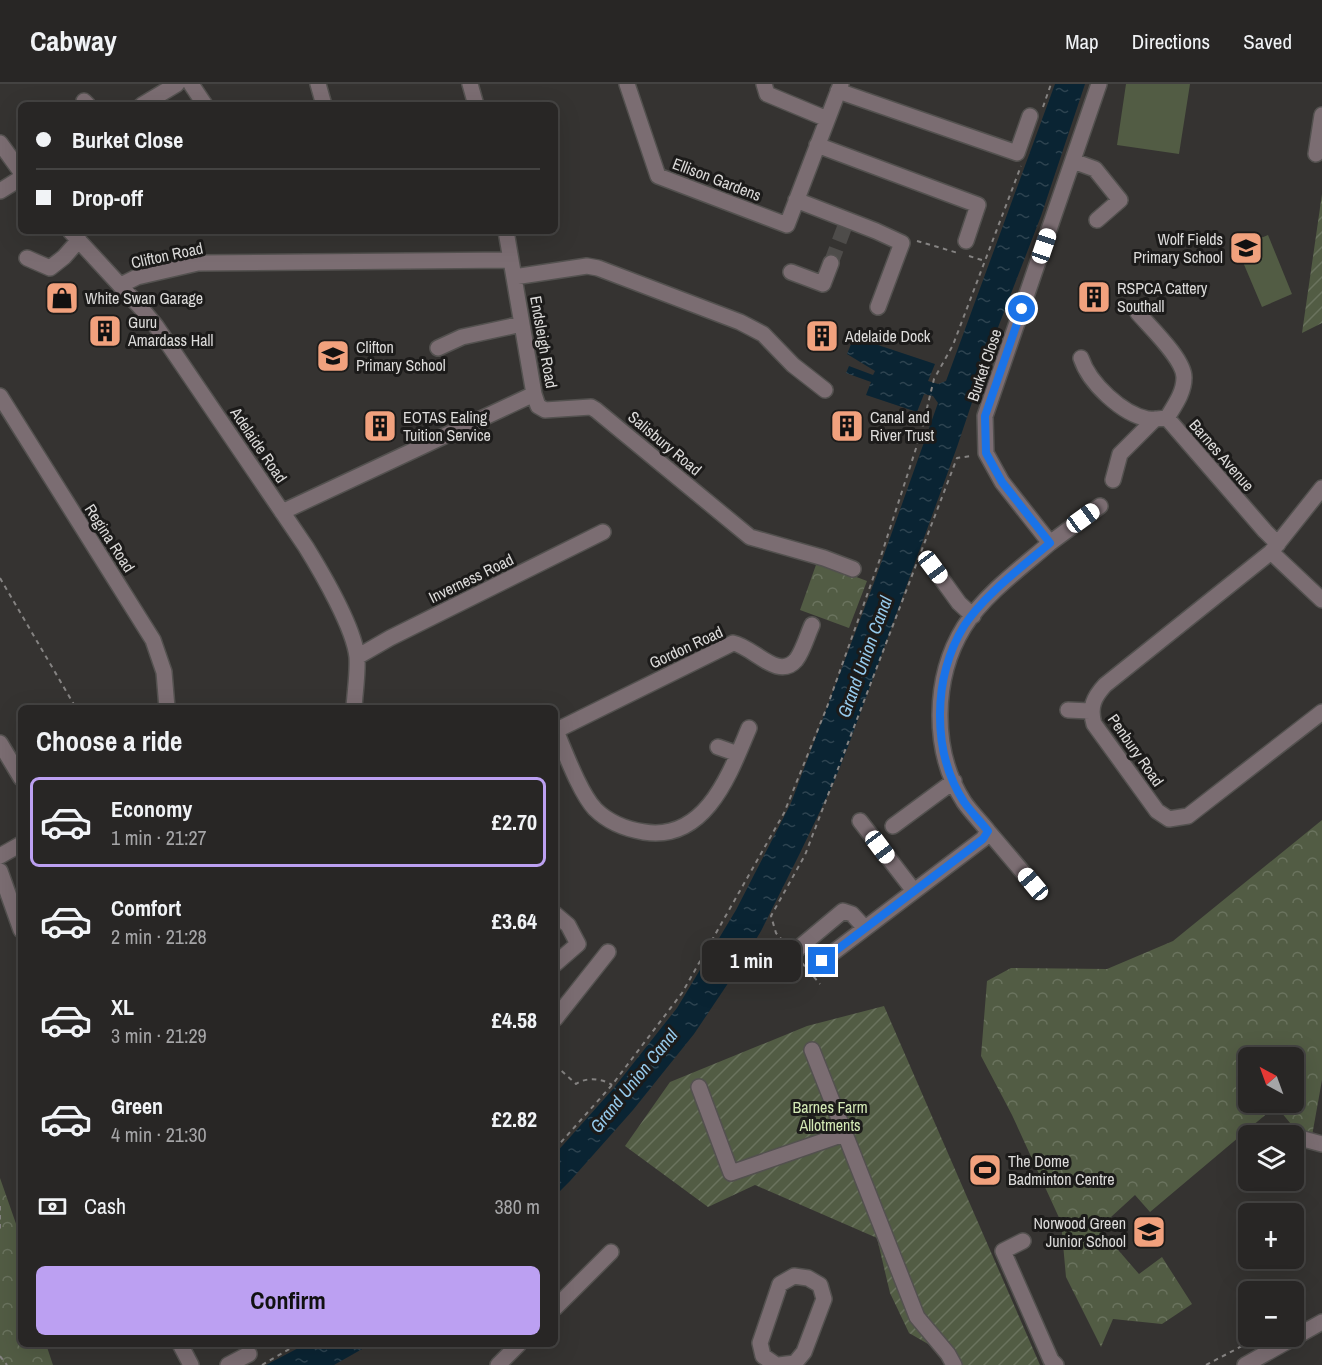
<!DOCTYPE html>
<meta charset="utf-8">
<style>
:root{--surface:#282625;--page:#302e2d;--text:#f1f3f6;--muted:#a5a5a7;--line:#444342;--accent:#bca0f2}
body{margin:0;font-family:"Archivo Narrow",sans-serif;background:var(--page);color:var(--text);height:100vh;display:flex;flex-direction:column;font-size:22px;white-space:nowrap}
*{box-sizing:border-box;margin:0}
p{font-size:20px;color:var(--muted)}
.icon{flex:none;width:33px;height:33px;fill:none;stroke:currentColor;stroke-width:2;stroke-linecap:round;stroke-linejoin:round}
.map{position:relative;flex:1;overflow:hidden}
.panel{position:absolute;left:18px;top:621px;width:540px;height:642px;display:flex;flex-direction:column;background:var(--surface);border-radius:9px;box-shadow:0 6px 24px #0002,0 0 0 2px var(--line)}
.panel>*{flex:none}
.guide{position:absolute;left:18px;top:18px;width:540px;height:132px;border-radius:9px;box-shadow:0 6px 24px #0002,0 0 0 2px var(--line);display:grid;align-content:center;height:132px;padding:0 18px;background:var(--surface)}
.needle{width:39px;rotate:319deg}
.buttons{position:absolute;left:1238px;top:963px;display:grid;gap:12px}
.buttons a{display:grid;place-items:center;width:66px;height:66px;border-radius:9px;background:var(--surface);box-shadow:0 6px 24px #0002,0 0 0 2px var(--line);font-size:30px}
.end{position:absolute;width:27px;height:27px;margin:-14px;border:8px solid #1a73e8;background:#fff;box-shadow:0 0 0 3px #fff}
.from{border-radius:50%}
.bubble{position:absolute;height:42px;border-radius:9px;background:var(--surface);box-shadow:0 6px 24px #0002,0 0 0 2px var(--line);font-size:20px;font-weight:700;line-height:42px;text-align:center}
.car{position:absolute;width:18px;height:36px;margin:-18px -9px;border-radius:8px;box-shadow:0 0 4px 2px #0007;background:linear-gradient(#fff 24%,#345 0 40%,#fff 0 76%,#345 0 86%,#fff 0)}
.guide b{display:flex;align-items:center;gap:21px;height:57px;font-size:22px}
.guide b+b{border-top:2px solid var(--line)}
.guide i{width:15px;height:15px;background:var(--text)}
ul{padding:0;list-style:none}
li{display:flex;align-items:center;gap:18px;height:90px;margin:0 12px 9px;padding:0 6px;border:3px solid transparent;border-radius:9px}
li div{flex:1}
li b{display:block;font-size:22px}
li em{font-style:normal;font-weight:700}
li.current{border-color:var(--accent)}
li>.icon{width:54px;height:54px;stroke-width:1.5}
h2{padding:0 18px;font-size:27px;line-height:72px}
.pay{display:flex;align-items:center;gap:15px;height:66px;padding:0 18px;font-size:22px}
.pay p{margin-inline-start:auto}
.button{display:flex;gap:12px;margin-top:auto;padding:12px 18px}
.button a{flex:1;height:69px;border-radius:9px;background:var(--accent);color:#111;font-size:24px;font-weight:700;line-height:69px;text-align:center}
header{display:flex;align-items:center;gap:36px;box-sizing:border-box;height:84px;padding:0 30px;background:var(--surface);border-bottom:2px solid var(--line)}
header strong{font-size:28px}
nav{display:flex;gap:33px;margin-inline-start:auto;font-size:21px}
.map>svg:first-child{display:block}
.park{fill:url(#park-crowns);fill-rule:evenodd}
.garden{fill:url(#garden-furrows)}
.pitch{fill:#525c44}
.water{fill:url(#water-ripples)}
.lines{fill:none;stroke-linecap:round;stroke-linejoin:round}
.minor-tunnel{stroke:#4e4c4a;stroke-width:15;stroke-dasharray:15 8;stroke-linecap:butt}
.minor-casing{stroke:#53514f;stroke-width:18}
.path{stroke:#858382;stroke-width:2;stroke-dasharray:4.5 4.5;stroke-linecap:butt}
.minor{stroke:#7b6d72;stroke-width:15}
.route{stroke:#1a73e8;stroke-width:8}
.labels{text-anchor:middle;stroke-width:6;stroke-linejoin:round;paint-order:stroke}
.street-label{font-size:16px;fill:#dcdbda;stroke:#1c1b1a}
.poi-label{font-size:16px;fill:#dcdbda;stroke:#1c1b1a;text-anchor:start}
.park-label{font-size:16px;fill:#d3e9b5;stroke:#1c1b1a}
.water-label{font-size:18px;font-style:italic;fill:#96caec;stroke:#1c1b1a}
</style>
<header>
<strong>Cabway</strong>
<nav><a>Map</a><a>Directions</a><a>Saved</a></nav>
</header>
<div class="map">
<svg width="1322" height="1281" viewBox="0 0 1322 1281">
<defs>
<pattern id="park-crowns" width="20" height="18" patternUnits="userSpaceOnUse" patternTransform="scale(1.5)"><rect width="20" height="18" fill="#525c44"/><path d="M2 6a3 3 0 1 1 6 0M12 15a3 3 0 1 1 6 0" fill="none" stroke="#6a735e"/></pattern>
<pattern id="garden-furrows" width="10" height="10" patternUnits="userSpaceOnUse" patternTransform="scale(1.5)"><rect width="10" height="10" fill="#525c44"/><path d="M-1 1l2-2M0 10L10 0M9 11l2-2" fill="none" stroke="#6a735e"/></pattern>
<pattern id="water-ripples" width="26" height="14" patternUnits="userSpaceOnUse" patternTransform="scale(1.5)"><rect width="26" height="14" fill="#0a2433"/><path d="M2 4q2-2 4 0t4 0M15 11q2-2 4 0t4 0" fill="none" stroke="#2d4350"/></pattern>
</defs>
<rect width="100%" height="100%" fill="#353331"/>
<path class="park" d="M817,478L867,497L849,544L800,526Z
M1322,736V996L1310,1063L1276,1022L1150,1128L1135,1111L1099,1144L1139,1190L1162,1173L1192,1220L1162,1240L1113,1235L1101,1263L1066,1193L1061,1138L1012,1031L981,972L987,897L1011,884L1107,885L1173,857ZM1248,974H1293V1018H1248Z
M0,1094L21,1154V1260H46L53,1281H0Z"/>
<path class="garden" d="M1322,110V239L1302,249Z
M884,922L1040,1281H948L942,1268L909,1249L890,1209L877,1154L755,1101L708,1123L625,1062L670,998L807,942Z"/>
<path class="pitch" d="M1126,0H1190L1179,70L1117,61Z
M1268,151L1292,210L1262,223L1237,164Z"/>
<path class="water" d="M1055,0H1085L1041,132L992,259L957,363L849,660L834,698L800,769L761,847L743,877L694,950L633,1026L570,1097L555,1112V1070L613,1005L677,924L736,826L791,719L875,496L938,319L933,312L924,310L917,328L866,311L871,298L846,289L849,282L873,291L875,287L847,270L854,253L935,280L928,297L938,300L946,297Z
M306,1260H371L334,1281H266Z"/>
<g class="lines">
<path class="minor-tunnel" d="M831,179L845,142"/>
<defs>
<path id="minor" d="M191,0L205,21
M318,0L324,21
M470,0L476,21
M627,0L658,92L787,141L841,0
M764,0L767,10L827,35
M1099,0L985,332L986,369L1002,398L1050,459L1100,422
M838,7L1017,69L1030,32
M84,17L88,21
M142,21L177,0
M0,59L21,88
M817,61L978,121L966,157
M1316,70L1322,31
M1073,77L1095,85L1120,116L1097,136
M0,107L21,94
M796,116L876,147L902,159L878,223
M70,147L141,224L156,242L306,463C322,489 354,544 357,573C358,589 355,607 354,624
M506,147L534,310L538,322L545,326L591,323L596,326L750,453L824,474L853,485
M27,174L50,184L64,173L79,156
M791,188L823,200L831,179
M514,193L587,182L598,184L740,238L763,250L793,281L825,306
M121,201L137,193L198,179L510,176
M1138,229C1150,243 1185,276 1184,294C1184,309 1174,322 1167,334
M438,264L462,253L522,240
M1081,274C1089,299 1122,330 1148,335C1154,336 1161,334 1167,334L1265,447L1278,460
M0,312L153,556L164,588L167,624
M1113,396L1120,370L1155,335
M1322,404L1271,468L1105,601C1094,613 1089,623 1094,640L1157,727L1169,735L1188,732L1322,628
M282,428L534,310
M1271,468L1322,516
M933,483L959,519L973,532
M357,573L390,554L603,448
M1068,626L1090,627
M555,647L733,559C754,563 778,597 796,576C803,567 807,552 812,541
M556,647C565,668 580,709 595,725C609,739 625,745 644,748C706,758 730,689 749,644
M0,659L21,694
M718,663L738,670
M860,737L914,807
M893,742L954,697
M988,747L1033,800
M0,772L21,760
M0,787L21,846
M555,830L568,841L578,860L555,880
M822,877L983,755L988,747C980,737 971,728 964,718C931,667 933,593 964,543C984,511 1022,483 1050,459
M782,878L843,827L852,830L865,844
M555,935L608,868
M812,966L917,1233L948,1270L954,1281
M699,1003L731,1089L844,1050
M1296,1053L1322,1060
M1023,1157L1003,1167L1051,1276L1056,1281
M555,1224L611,1168
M180,1260L191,1281
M228,1281L249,1270
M498,1281L519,1260
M776,1281L763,1272L760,1259L780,1200L794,1192L808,1194L820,1201L824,1215L804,1268L795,1279L779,1281
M1245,1281L1322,1238"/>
</defs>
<use href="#minor" class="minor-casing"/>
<path class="path" d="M1043,23L1051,0
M917,157L958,169
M969,172L985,177
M0,494L76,624
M783,857L776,849L771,832L805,771L957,374L971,372
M802,879L820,900
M555,981L576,1000C586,993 602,994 612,1001
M555,1065L612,1001L682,909L784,729L827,623L881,472L921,349L934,295L953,261L1021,82
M0,1122V1149
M0,1272L7,1281
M262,1281L298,1260
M1206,1281L1261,1252"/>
<use href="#minor" class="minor"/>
</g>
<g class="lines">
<path class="route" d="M822,877L983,755L988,747C980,737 971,728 964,718C931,667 933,593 964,542C983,512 1022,483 1050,459L1002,398L986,369L985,332L1022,225"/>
</g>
<defs>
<symbol id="school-square" viewBox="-11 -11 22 22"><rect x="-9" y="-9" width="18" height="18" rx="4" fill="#f1a17d" stroke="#1c1b1a"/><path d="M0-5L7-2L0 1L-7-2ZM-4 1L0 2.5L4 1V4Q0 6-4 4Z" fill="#111"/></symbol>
<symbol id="building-square" viewBox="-11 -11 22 22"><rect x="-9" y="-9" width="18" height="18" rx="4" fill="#f1a17d" stroke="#1c1b1a"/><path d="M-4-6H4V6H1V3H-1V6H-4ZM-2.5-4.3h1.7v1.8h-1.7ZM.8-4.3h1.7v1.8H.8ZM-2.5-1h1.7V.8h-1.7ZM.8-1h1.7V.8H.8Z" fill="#111"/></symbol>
<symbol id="shop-square" viewBox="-11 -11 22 22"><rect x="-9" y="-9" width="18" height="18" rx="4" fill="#f1a17d" stroke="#1c1b1a"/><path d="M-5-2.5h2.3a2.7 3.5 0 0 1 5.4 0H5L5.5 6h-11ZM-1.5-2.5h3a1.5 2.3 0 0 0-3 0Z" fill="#111"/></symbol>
<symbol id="stadium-square" viewBox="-11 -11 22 22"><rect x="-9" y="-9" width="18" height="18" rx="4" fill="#f1a17d" stroke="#1c1b1a"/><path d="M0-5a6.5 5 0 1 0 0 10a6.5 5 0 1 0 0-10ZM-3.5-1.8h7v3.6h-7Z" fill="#111"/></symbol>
</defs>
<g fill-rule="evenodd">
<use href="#school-square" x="1227" y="145" width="38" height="38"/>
<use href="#building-square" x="1075" y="194" width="38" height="38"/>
<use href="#shop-square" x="43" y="195" width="38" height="38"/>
<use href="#building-square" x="86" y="228" width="38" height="38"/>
<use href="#building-square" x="803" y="233" width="38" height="38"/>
<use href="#school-square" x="314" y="253" width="38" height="38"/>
<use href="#building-square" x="361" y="323" width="38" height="38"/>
<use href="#building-square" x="828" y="323" width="38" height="38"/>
<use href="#stadium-square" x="966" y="1067" width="38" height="38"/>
<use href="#school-square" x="1130" y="1129" width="38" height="38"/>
</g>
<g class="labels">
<g class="street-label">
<text transform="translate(717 95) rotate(21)" y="6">Ellison Gardens</text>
<text transform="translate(167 171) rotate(-12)" y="6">Clifton Road</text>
<text transform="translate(544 258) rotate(80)" y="6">Endsleigh Road</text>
<text transform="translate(984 281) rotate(-71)" y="6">Burket Close</text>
<text transform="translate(665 359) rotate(40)" y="6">Salisbury Road</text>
<text transform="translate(259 361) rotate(56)" y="6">Adelaide Road</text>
<text transform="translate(1222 371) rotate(49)" y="6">Barnes Avenue</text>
<text transform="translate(110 454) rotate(57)" y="6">Regina Road</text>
<text transform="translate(471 494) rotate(-26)" y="6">Inverness Road</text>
<text transform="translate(686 563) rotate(-25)" y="6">Gordon Road</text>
<text transform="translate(1136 666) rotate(55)" y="6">Penbury Road</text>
</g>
<g class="poi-label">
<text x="1223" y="161" text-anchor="end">Wolf Fields<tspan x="1223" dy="18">Primary School</tspan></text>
<text x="1117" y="210">RSPCA Cattery<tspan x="1117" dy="18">Southall</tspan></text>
<text x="85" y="220">White Swan Garage</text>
<text x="128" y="244">Guru<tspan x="128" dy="18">Amardass Hall</tspan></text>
<text x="845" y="258">Adelaide Dock</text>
<text x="356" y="269">Clifton<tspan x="356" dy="18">Primary School</tspan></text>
<text x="403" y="339">EOTAS Ealing<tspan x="403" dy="18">Tuition Service</tspan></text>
<text x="870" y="339">Canal and<tspan x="870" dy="18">River Trust</tspan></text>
<text x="1008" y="1083">The Dome<tspan x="1008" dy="18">Badminton Centre</tspan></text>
<text x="1126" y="1145" text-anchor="end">Norwood Green<tspan x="1126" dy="18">Junior School</tspan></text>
</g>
<g class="park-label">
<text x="830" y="1029">Barnes Farm<tspan x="830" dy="18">Allotments</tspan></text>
</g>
<g class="water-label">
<text transform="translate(865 573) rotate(-70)" y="6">Grand Union Canal</text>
<text transform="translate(634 997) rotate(-51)" y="6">Grand Union Canal</text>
</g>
</g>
</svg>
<div class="buttons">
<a><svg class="needle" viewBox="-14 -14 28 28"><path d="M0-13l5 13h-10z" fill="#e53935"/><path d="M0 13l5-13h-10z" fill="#a5a5a7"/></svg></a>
<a><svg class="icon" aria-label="layers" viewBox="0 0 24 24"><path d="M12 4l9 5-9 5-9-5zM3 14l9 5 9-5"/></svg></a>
<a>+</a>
<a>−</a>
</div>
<i class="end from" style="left:1022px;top:225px"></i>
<i class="end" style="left:822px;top:877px"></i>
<div class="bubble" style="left:702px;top:856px;width:99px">1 min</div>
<i class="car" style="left:1044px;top:162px;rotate:19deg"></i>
<i class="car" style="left:1083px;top:434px;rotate:54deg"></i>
<i class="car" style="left:933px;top:483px;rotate:143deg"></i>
<i class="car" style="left:880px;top:763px;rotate:143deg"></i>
<i class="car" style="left:1033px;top:800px;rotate:320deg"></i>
<div class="guide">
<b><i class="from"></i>Burket Close</b>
<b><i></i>Drop-off</b>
</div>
<section class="panel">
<h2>Choose a ride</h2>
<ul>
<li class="current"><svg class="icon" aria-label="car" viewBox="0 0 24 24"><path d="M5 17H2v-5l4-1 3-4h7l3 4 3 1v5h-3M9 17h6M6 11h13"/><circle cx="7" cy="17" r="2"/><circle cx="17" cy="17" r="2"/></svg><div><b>Economy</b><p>1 min · 21:27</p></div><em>£2.70</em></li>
<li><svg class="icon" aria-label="car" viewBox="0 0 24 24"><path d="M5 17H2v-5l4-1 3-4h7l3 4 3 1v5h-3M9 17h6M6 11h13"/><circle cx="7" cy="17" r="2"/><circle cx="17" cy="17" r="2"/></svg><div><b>Comfort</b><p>2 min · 21:28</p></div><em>£3.64</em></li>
<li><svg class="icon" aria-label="car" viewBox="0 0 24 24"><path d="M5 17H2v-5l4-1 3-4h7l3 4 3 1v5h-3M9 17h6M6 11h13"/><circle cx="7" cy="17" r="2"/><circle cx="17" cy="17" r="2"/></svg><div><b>XL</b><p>3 min · 21:29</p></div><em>£4.58</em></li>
<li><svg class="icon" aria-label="car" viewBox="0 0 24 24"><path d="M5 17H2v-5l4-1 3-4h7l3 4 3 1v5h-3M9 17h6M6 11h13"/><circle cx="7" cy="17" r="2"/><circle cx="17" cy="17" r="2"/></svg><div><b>Green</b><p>4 min · 21:30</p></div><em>£2.82</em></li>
</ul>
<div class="pay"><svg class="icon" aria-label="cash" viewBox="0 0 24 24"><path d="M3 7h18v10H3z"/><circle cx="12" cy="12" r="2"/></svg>Cash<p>380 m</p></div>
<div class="button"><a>Confirm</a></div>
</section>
</div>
